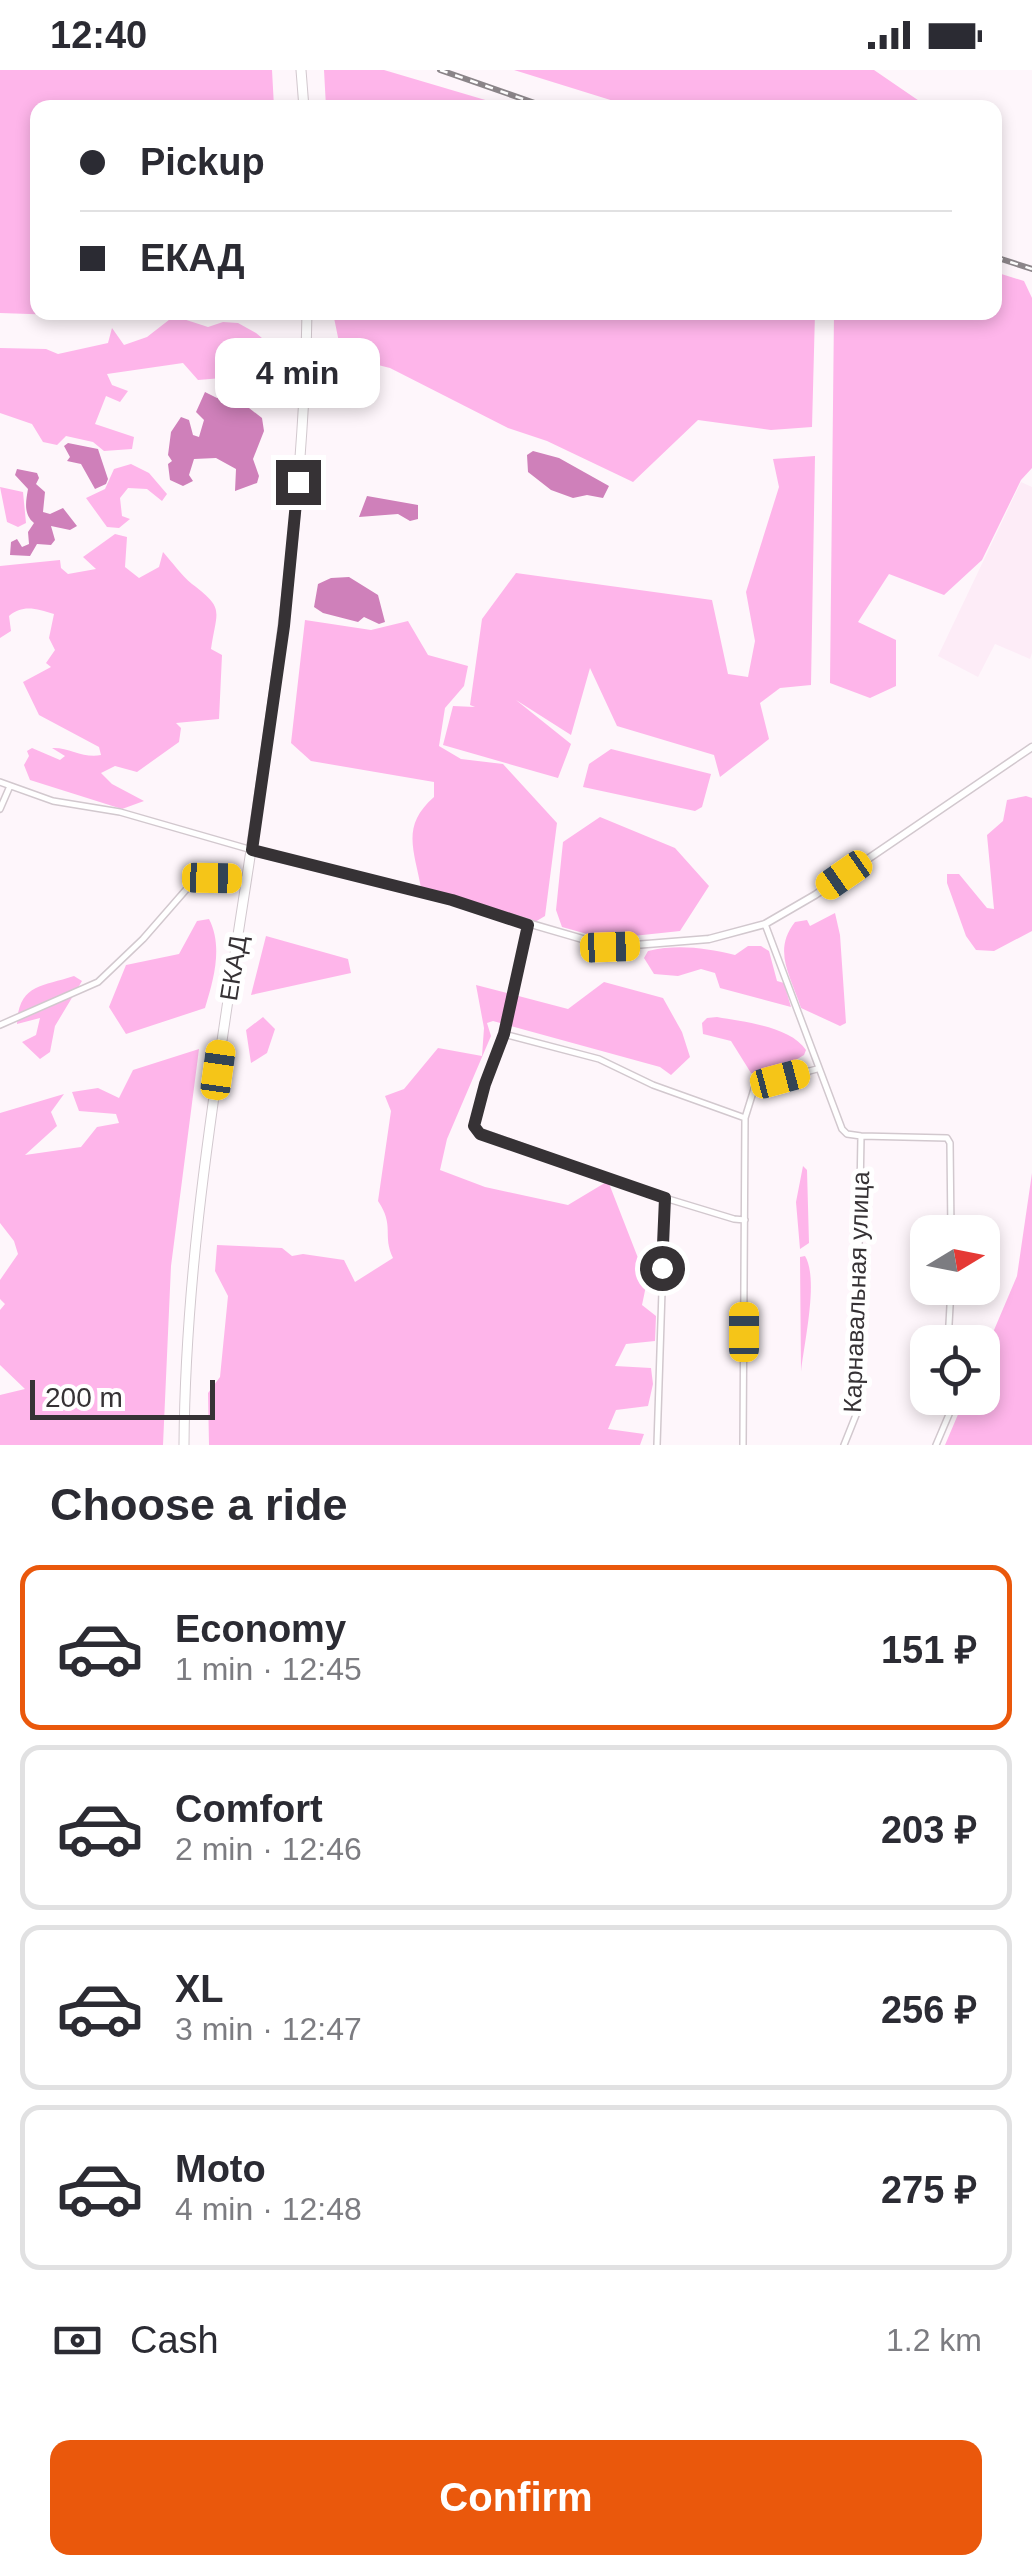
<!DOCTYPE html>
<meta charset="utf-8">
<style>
:root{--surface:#fff;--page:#f7f7f7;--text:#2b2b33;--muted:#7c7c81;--line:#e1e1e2;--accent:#ea580c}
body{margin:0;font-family:Arial,sans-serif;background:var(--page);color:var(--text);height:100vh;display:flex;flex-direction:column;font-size:38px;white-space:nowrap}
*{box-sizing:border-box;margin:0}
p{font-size:32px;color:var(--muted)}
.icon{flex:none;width:55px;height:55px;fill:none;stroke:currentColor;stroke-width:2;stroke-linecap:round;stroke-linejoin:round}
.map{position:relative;height:1375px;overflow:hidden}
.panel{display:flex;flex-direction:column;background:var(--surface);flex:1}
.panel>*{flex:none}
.top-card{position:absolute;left:30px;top:30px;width:972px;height:220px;border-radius:20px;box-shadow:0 5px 15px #0003;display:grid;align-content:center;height:220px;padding:0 50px;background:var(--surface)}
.needle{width:65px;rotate:80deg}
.buttons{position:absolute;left:910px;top:1145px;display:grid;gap:20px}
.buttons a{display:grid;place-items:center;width:90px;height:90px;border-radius:20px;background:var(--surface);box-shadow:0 5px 15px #0003;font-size:50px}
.scale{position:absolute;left:30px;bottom:25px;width:185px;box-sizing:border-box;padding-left:10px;border:5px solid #363235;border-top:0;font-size:28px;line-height:35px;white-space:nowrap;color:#363235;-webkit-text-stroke:8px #fff;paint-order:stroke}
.end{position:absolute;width:45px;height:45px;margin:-22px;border:12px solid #363235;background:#fff;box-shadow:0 0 0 5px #fff}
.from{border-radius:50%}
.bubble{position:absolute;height:70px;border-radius:20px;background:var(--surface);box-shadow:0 5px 15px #0003;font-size:32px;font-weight:800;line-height:70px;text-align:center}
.car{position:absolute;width:30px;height:60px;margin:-30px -15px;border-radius:12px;box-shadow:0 0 8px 2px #0007;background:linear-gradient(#f5c518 24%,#345 0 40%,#f5c518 0 76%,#345 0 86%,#f5c518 0)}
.top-card b{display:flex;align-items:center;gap:35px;height:95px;font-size:38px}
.top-card b+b{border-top:2px solid var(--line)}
.top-card i{width:25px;height:25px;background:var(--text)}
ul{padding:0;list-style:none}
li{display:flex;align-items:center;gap:30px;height:165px;margin:0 20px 15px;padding:0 30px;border:5px solid var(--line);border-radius:20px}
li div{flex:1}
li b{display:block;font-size:38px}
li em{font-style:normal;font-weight:800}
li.current{border-color:var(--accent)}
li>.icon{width:90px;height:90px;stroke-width:1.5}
h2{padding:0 50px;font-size:45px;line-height:120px}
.pay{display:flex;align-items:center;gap:25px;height:110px;padding:0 50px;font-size:38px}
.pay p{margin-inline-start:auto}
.primary-button{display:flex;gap:20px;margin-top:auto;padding:20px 50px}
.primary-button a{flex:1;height:115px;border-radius:20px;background:var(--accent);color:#fff;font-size:40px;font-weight:800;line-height:115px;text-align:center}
.status{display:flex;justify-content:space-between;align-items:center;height:70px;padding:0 50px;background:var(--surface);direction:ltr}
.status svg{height:28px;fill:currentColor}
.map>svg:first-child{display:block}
.built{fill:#fdecf7}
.green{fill:#feb5ea}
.water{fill:#cf80ba}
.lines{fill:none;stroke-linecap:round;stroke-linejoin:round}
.street-casing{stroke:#d2c8ce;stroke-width:8}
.secondary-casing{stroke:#d2c8ce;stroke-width:9}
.highway-casing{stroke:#d2c8ce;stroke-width:11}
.street{stroke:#fff;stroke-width:5}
.secondary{stroke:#fff;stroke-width:6}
.highway{stroke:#fff;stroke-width:9}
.rail-casing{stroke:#8b8589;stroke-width:6}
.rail{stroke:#fff;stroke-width:2.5;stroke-dasharray:8;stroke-linecap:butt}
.route{stroke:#363235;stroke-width:12}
.labels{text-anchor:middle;stroke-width:10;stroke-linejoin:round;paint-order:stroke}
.street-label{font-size:25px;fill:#363235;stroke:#fff}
</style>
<div class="status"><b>12:40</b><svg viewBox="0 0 49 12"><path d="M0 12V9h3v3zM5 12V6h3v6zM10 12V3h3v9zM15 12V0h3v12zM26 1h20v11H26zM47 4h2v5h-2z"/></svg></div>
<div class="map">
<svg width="1032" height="1375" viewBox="0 0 1032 1375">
<rect width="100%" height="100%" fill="#fef6fb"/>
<path class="built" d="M1021,412L1032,417V583L1030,589L995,574L978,607L938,586Z"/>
<path class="green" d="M0,0H272L274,37L38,38L35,133H38V242L118,243L87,246L0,243Z
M324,0H384L509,37H326Z
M514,0H874L928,37H633Z
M995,202L1024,211L1032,228V398L1021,410L982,490L944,525L889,504L858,552L896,570V616L870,628L830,613L834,243L995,242Z
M333,243H815L812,357L771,360L698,350L633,412L547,371L508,358L390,298L358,290L340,277Z
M174,246L208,257L223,252L238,253L256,263L287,289L283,315L246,306L198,310L183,293L107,304L112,315L128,321L120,332L106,326L95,354L134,367L132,379L104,381L93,372L66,366L57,375L43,372L32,354L0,343V278L46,279L58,284L108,273L112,258L124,275L147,267Z
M815,386L811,615L780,618L760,633L769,669L720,707L714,685L617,656L590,598L571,665L516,630L571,674L558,708L443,675L453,636L475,637L470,635L482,549L516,503L712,530L728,604L748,607L755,571L746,522L779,417L773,389Z
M131,394L149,403L167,424L162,431L147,419L128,418L120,428L122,446L130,449L119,458L107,457L86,428L105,419L114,399Z
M0,417L23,422L26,453L18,457L7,452Z
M115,464L127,467L125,497L139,508L159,497L163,482C173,493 181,505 192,514C225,539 217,539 211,579L222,585L219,649L176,653L181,658L179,672L137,702L115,696L101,703L112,714L144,731L122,739L30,710L24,695L29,686L27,681L32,678L60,690L65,686L52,678C69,677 84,689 101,685L99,677L39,645L23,612L51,597L46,593L55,580L49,568L54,544C37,539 23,534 9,546L11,561L0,568V496L60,490L61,498L68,504L96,499L83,487Z
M305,550L371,560L408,551L428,585L468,596L464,616L445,638L439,676L461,689L503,694L557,753L545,846L535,852L421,818C414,779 401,756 434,727V712L311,691L291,673Z
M611,679L711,704L702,737L695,741L583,717L589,694Z
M1026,726L1032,728V861L994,881L976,880L966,866L947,813V804H959L987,838L994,839L987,765L1003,751L1007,730Z
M600,747L675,778L709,816L680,861L605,869L562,857L556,840L563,772Z
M835,843L840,865L846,953L840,956L801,938C791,906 772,881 795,852L807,850L810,856Z
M209,849C223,876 214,909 205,938L126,964L109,937L126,895L179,884L197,851Z
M266,866L348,889L351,903L251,925Z
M748,876H761L769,881L777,911L784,913L791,937L720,918L715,903L701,899L678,906L654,904L644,888L648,881C678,874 705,878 735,885Z
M74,906L82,911L55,956L50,982L40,989L22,972L36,965L40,948L17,954C19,914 41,917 74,906Z
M604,912L663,928L682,962L690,987L671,1005L660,997L493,951L487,953L491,966L447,1069L440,1100L485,1117L568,1135L608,1111L647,1211L642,1235L656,1246L655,1271L626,1274L615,1296L651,1298L653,1314L648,1336L616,1340L608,1359L644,1364L640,1375H209L208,1323L220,1307L228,1226L215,1201L217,1175L282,1178L292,1186L303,1184L344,1190L355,1212L393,1188C382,1165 395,1156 378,1131L391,1041L385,1026L404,1019L438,978L482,986L484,958L476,915L568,939Z
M263,947L275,959L267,983L251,993L246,960Z
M717,947C744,952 790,956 806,980L804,985L769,1006L751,1003L731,971L703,964L702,953L707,948Z
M199,979L171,1196L163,1375H0V1325L25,1319L0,1295V1240L5,1234L0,1229V1210L18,1184L14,1171L0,1153V1043L64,1024L51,1042L57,1056L25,1085L81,1077L97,1057L119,1053L116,1044L79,1041L72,1022L98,1018L119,1028L133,1000Z
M803,1096L807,1100L809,1173L800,1179L796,1132Z
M1032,1103V1375H945L965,1328H982L983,1286L1017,1206Z
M805,1186C819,1209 804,1273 801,1302L800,1187Z"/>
<path class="water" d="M205,322L217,328L230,325L226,335L249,338L262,348L264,361L253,389L259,406L257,413L235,421L236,399L216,388L194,389L189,405L193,411L183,416L170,410L168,394L172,391L168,385L171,362L181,347L189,350L193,365L199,367L204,350L196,342Z
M68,373L98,379L108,409L106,414L95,419L81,394L67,391L70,387L64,376Z
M533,381L559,388L609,416L603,428L587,425L573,428L551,420L528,402L527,385Z
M17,399L37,403L39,408L36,414L45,422L43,442L50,444L63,438L77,456L70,460L51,456L55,470L51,475L37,474L30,486L10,485L11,472L17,469L22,477L29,474L28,462L34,453C23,444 26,431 28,419L15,405Z
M367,426L418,435V449L410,451L398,444L359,447Z
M349,507L378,525L385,552L379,554L364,547L358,552L323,543L314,537L318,514L331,508Z"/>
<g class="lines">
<defs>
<path id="street" d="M0,712L53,731L120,742L252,780
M0,739L10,716
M765,854L842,1059L847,1064L861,1066L947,1068L950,1073L951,1162
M528,855L504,964L475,1046L476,1060L665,1128
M0,955L98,912L143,869L191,814L209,808L244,809
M504,964L599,989L653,1015L745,1048
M948,1272L951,1218
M657,1375L665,1128L734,1149L745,1150
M743,1375L745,1048L754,1019L768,1012L817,999
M844,1375L856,1345L861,1066
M936,1375L956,1328"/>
<path id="secondary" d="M252,780L452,831L610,877L709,869L765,854L815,825L1032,677"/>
<path id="highway" d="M301,0L304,38
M184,1375C185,1221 207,1069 230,917C264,693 303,470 307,242"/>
</defs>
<use href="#street" class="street-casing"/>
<use href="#secondary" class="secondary-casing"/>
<use href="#highway" class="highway-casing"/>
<use href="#street" class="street"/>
<use href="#secondary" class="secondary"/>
<use href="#highway" class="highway"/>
<defs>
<path id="rail" d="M440,0L549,38
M995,187L1032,199"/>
</defs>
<use href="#rail" class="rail-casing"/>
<use href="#rail" class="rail"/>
</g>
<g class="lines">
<path class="route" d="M298,412L284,556L252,780L452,830L528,855L504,964L485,1014L474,1056L480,1064L665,1128L662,1198"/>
</g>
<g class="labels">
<g class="street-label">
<text transform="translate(233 898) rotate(-81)" y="9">ЕКАД</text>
<text transform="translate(856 1222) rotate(-88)" y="9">Карнавальная улица</text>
</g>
</g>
</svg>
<div class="buttons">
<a><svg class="needle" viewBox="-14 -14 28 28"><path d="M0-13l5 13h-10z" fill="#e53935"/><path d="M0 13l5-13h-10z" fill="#7c7c81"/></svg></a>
<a><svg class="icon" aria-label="locate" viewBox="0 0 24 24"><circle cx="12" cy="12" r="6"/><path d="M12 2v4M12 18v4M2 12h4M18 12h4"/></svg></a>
</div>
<div class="scale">200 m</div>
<i class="end from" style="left:662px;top:1198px"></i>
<i class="end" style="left:298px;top:412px"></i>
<div class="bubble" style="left:215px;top:268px;width:165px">4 min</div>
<i class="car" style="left:844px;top:805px;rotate:235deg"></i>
<i class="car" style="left:212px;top:808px;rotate:91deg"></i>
<i class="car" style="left:610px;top:877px;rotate:88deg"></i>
<i class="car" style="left:218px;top:1000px;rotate:8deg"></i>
<i class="car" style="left:780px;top:1009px;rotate:75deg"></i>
<i class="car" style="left:744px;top:1262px;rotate:0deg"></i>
<div class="top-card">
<b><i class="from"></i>Pickup</b>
<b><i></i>ЕКАД</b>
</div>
</div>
<section class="panel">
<h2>Choose a ride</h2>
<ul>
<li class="current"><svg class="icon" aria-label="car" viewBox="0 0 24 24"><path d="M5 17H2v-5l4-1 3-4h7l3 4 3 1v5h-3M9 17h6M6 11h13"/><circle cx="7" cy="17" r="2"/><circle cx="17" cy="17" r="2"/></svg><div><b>Economy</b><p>1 min · 12:45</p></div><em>151 ₽</em></li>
<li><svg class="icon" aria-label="car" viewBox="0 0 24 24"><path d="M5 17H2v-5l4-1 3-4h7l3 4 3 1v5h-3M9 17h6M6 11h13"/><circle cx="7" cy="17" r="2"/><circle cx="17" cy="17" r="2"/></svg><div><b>Comfort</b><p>2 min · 12:46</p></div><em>203 ₽</em></li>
<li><svg class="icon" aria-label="car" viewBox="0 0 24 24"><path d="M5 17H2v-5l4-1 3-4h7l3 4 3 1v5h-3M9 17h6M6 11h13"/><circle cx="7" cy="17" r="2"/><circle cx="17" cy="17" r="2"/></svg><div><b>XL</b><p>3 min · 12:47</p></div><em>256 ₽</em></li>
<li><svg class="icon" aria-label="car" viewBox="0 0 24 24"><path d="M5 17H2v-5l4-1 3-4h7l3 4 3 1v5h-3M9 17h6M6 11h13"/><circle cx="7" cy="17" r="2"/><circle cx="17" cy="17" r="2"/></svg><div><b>Moto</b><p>4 min · 12:48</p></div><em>275 ₽</em></li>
</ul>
<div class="pay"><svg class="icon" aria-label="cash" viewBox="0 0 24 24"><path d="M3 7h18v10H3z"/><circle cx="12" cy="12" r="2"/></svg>Cash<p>1.2 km</p></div>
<div class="primary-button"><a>Confirm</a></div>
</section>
